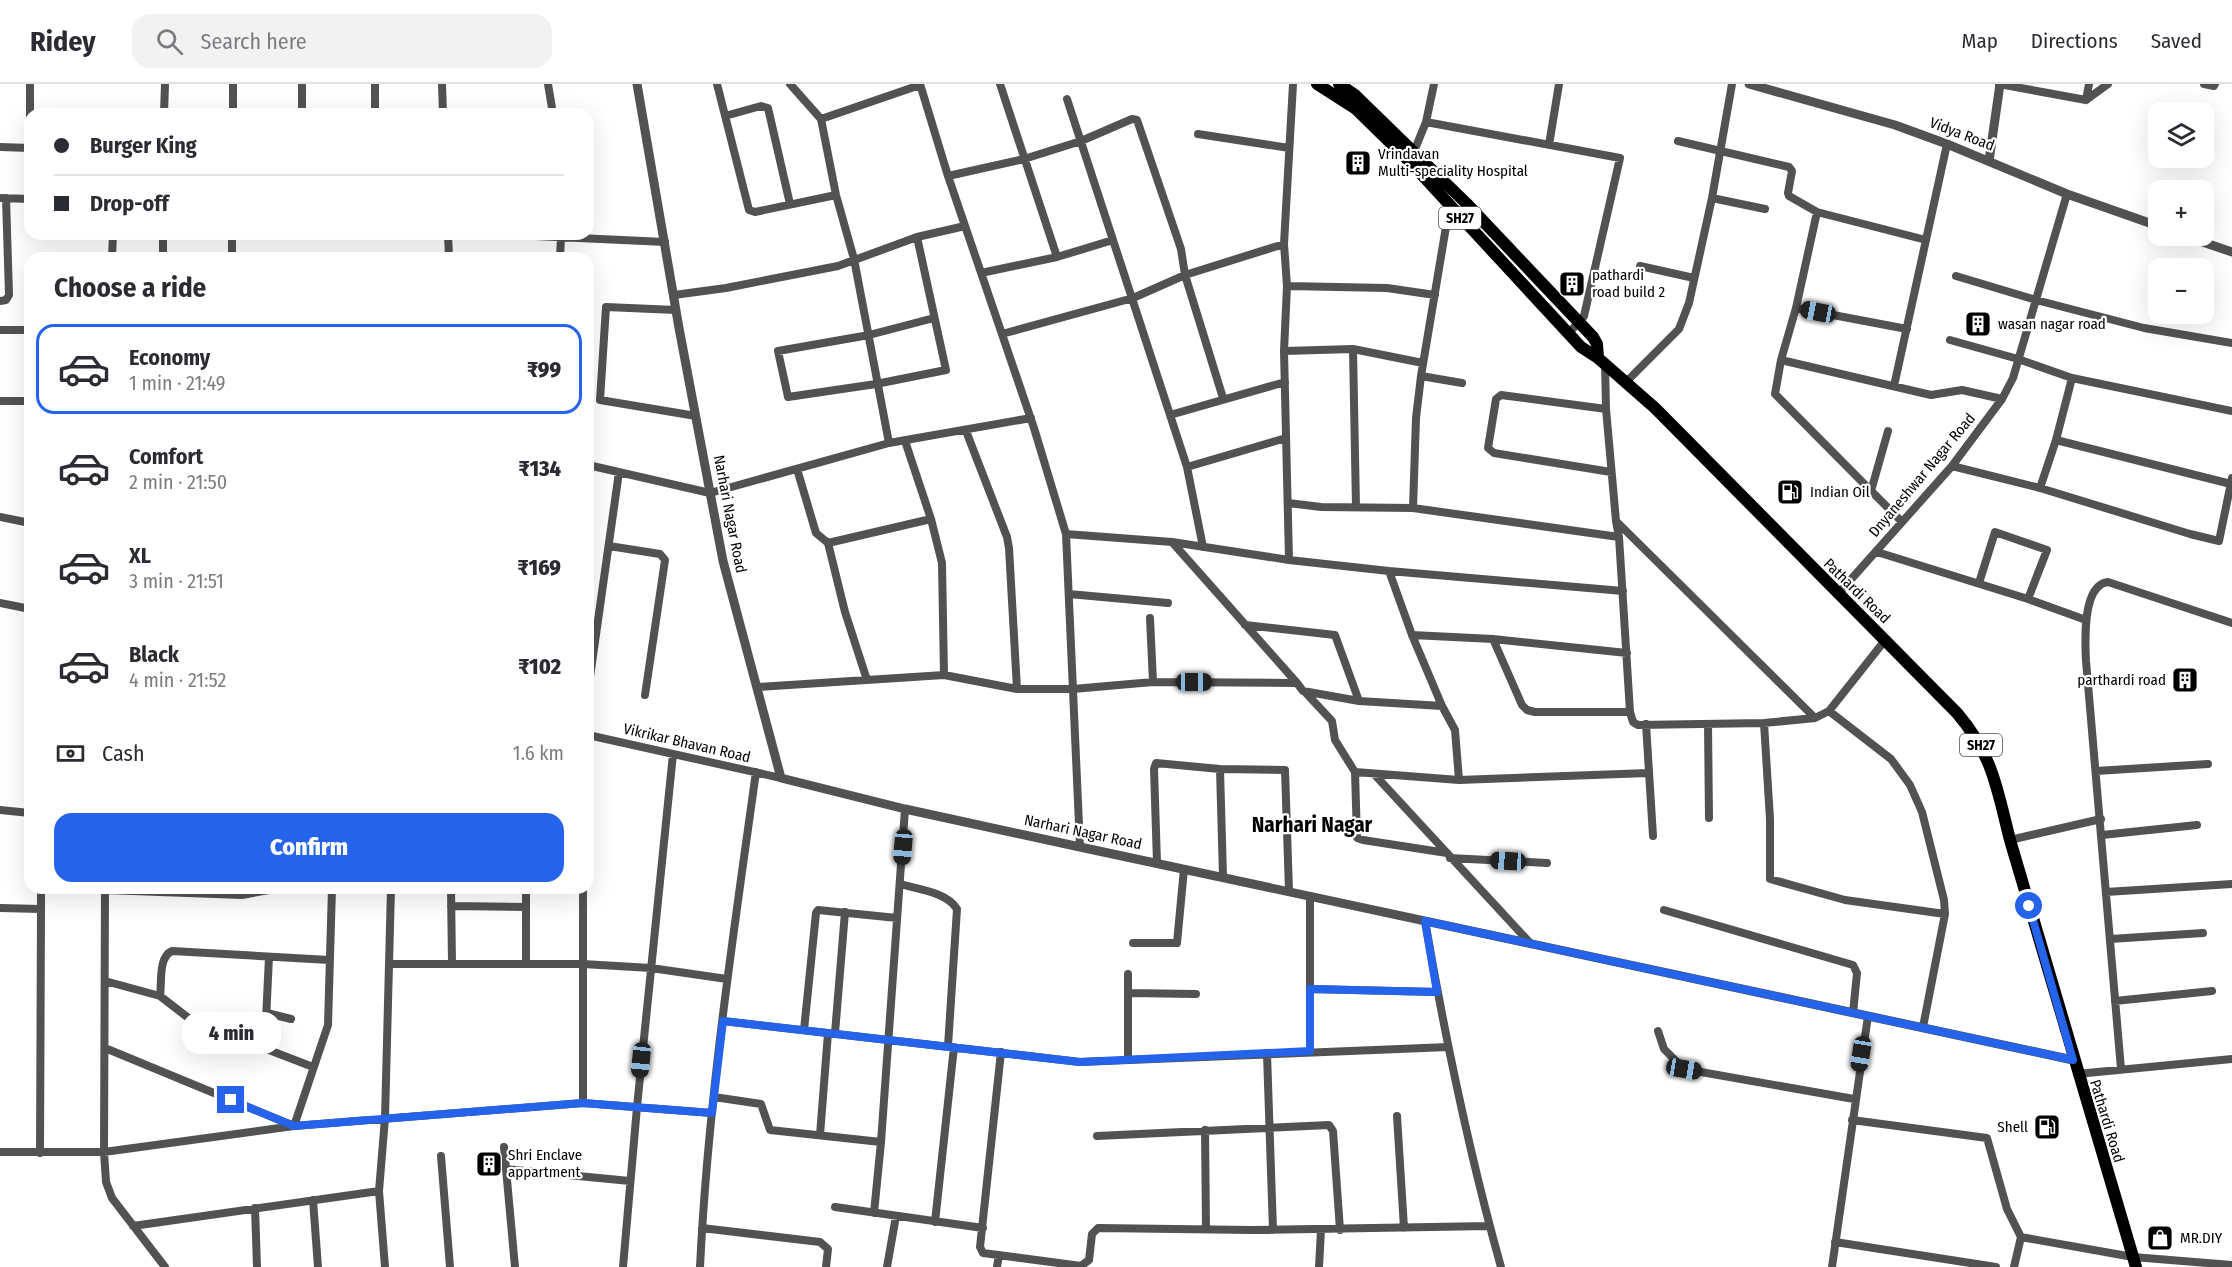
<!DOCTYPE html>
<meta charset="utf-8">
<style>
:root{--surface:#fff;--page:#f2f2f3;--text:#2b2b33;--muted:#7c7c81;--line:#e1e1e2;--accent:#2563eb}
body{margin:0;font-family:"Fira Sans Condensed",sans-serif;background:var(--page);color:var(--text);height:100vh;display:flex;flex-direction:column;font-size:22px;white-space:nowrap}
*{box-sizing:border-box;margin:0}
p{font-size:20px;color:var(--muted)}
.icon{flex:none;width:33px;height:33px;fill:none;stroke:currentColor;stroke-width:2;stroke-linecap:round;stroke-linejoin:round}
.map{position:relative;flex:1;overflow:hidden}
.side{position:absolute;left:24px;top:168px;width:570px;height:642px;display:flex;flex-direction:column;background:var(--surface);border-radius:18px;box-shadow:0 6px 24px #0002}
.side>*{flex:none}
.guide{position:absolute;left:24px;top:24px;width:570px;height:132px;border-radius:18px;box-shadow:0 6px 24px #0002;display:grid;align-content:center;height:132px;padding:0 30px;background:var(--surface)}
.fabs{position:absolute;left:2148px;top:18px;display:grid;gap:12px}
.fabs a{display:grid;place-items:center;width:66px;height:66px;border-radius:12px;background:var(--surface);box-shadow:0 6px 24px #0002;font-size:30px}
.end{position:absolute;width:27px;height:27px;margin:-14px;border:8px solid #2563eb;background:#fff;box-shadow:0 0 0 3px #fff}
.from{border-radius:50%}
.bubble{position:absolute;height:42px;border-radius:18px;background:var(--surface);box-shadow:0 6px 24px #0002;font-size:20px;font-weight:800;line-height:42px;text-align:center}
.car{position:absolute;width:18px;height:36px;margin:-18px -9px;border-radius:8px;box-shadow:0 0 4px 2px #0007;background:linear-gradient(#222 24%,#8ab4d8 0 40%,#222 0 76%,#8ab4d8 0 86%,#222 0)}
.guide b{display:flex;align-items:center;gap:21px;height:57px;font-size:22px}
.guide b+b{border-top:2px solid var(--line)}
.guide i{width:15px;height:15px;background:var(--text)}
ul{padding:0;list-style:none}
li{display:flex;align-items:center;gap:18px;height:90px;margin:0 12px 9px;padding:0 18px;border:3px solid transparent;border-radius:18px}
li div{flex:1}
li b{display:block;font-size:22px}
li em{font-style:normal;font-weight:800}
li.selected{border-color:var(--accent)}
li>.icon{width:54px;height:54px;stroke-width:1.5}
h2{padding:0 30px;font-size:27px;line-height:72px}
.pay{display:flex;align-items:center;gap:15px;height:66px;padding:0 30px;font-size:22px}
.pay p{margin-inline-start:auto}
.action{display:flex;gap:12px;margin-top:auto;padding:12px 30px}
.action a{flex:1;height:69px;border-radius:18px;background:var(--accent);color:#fff;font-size:24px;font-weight:800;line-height:69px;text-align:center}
header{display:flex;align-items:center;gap:36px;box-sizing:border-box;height:84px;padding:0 30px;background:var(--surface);border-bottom:2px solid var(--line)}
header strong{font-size:28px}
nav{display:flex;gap:33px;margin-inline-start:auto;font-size:21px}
.search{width:420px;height:54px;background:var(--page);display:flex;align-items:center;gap:15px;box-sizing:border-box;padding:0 21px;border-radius:18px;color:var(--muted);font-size:22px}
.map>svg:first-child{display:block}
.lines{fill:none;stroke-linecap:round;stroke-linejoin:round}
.minor{stroke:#525252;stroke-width:8}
.tertiary{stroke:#525252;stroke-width:9}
.primary{stroke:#000;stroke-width:12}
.route{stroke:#2563eb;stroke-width:8}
.labels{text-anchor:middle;stroke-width:4.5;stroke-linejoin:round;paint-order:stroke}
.shield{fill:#fff;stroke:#4c4c4c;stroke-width:1.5}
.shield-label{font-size:14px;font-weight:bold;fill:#000}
.street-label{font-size:15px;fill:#000;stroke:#fff}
.poi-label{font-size:15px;fill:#000;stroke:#fff;text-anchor:start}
.district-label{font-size:21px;font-weight:bold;fill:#000;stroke:#fff}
</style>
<header>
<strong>Ridey</strong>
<div class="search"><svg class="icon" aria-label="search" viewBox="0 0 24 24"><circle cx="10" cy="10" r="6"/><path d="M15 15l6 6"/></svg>Search here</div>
<nav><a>Map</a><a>Directions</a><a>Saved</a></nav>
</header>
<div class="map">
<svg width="2232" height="1183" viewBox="0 0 2232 1183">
<rect width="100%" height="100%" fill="#fff"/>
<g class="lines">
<path class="minor" d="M233,0V30
M302,0V30
M442,0L443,30
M548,0L553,30
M717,0L749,126L755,128L836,111
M790,0L821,35L836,111L854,175L889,359
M920,0L948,92L1034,344L1066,450L1080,763
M1000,0L1057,173
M1999,0L2086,16L2089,0
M2204,0L2214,2L2215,0
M1067,15L1187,383L1203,463
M2086,16L2108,0
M164,30L165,0
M375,30V0
M725,32L761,22L768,24L790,120
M30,34V0
M821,35L920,1
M1426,38L1620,74L1584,232L1569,249
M1198,50L1289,64
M1678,57L1789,83L1792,87L1788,109L1789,112L1817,128L1926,156
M1549,61L1559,0
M0,63L30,64
M1413,70L1426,38L1434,0
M948,92L1024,75L1081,57L1132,35L1137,36L1181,165L1185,191L1223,314
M0,114L30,115
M1712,114L1765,125
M1817,128L1796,224L1781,276L1775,310L1902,438
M448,150L449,174
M491,150L665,158
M917,153L946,286L876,300L788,313L778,267L869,251L934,234
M112,174L113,150
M163,174V150
M232,174V150
M560,174L561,153
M1640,182L1694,194
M981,189L1057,173L1113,156
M1956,192L2036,216L2144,244L2232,259
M1287,202L1387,204L1435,211
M674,211L726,204L838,182L917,153L965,142
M0,217L6,216L9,211L6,114
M1796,224L1907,245
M676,226L606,223L600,316L696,332
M0,246H30
M1002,250L1133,214L1185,191L1284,160
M1950,256L2018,275L2072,294L2232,327
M1353,265L1356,423
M1284,267L1353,265L1423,279
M1781,276L1931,311L1962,306L2002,315
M1605,279L1606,325L1616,437L1619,453L1630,628L1633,638L1638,641L1764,639L1815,634L1829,627L1886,555
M1421,292L1462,299
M1626,298L1679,245L1689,219L1712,114L1732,0
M1894,302L1947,60
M0,317H30
M1606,325L1501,311L1496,315L1488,364L1494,369L1611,388
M1170,331L1285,298
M966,347L1007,453L1009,464L1017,605
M2056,356L2231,400
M905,357L931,435L942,479L944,591
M588,381L710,409L889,359L1031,334
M1952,382L2040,404L2190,450L2219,457L2232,394
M1187,383L1286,354
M797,385L816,449L828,459
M2040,404L2056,356L2072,294
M1871,407L1888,347
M1288,419L1321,423L1413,424L1619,453
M1413,424L1416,334L1421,292L1450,119
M0,433L30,439
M1617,438L1815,634
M1066,450L1172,458L1289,476L1389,487L1623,507
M1172,458L1297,599
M609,462L660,470L665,476L645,611
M1877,468L2028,515L2086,536
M1289,476L1284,267L1287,202L1284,160L1293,0
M1389,487L1412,551L1442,622L1455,646L1459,696
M1979,499L1995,448L2047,466L2028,515
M1069,510L1168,519
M1838,510L1952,382L2002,315L2013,294L2067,110
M0,519L30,525
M1150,534L1153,598
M1245,541L1335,551L1359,617
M1412,551L1493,555L1627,569
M1493,555L1522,621L1527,626L1535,628H1630
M867,596L845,528L828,459L931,435
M758,603L944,591L1017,605H1073L1153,598L1297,599L1303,607L1359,617L1442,622
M588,607L619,388
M1305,608L1332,637L1335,656L1355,688L1357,754L1363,756L1447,769
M1829,627L1891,675L1910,701L1922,728L1944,816L1945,830L1923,943
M1764,639L1770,735V795L1845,816L1945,830
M1646,640L1653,752
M1708,640L1709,734
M588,651L781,694
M1220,685L1223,793
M2096,687L2208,680
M1355,688L1459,696L1648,689
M1374,690L1531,860
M0,726L30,729
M2102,751L2197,741
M2010,756L2101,735
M1450,774L1547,779
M1157,779L1154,685L1156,679L1220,685L1285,686L1289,807
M900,800C917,805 947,808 957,825L948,962
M105,804L104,1068L106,1098L112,1114L165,1183
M451,804L452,880
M583,804V1019
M105,806L242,811L280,804L391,806
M2106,808L2232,800
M1310,812V967
M451,822L526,823
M0,824L41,825V804
M1664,826L1853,881L1857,889L1853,929
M1425,837C1445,953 1469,1069 1501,1183
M2110,855L2203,849
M1133,859H1177L1184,785
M389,880H583L651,884L727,895
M526,880V804
M105,897L160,912L191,936L313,983
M1310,905L1437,908
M1128,909L1196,910
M160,912C162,899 158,873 172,867L329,876
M2115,917L2212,907
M267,929L291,935
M723,937L1080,978L1448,963
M804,946L816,829L818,826L897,834
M1658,947L1664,965L1684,985L1854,1015
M835,949L845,828
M257,961L266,936L269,873
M105,964L294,1042L328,941L332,804
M1001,968L980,1163L983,1169L1081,1182L1089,1176L1092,1150L1098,1144L1251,1146L1489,1142
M1267,970L1273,1146
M1128,976V890
M2121,985L2086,577C2085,557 2082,501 2108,498L2232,539
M2077,990L2232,975
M714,1013L761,1020L770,1046L881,1058
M1397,1032L1404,1144
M1852,1036L1987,1054L2007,1125L2021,1153L2014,1183
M1205,1046L1206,1145
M820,1051L828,949
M1097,1052L1329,1041L1333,1047L1340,1146
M504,1063L515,1183
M0,1068H104L294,1042L583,1019L712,1029
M40,1069L41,825
M441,1072L450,1183
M506,1085L630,1097
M313,1116L318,1183
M835,1123L983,1144
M255,1124L257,1183
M874,1129L881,1058L905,725
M935,1138L954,963
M133,1142L379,1107
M702,1144L820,1158L828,1165L826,1183
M2021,1153L2133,1173L2232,1181
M1835,1158L1996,1183
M385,1183L379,1107L385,1034L391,804
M623,1183L637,1023L673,670
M700,1183C708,1017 733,853 756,688
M887,1183L896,1132
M997,1183L999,1171
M1319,1183L1321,1146
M1832,1183L1868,932"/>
<path class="tertiary" d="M637,0L679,244L723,477L781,694L905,725L1080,763L2073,976
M1749,0L1895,41L1947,60L2067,110L2158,142
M1989,77L2000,0
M2185,152L2232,168"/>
<path class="primary" d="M1317,0L1356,25L1411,79L1581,263L1598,274L1655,324L1957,629C1993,671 1997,705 2010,756L2136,1183
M1339,0L1355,11L1466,119L1593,253L1597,260L1598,274"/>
</g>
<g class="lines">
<path class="route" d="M231,1016L294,1042L583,1019L712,1029L723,937L1080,978L1310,967V905L1437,908L1425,837L2073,976L2029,822"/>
</g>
<defs>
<symbol id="building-square" viewBox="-11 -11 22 22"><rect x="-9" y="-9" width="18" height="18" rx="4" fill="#000" stroke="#fff"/><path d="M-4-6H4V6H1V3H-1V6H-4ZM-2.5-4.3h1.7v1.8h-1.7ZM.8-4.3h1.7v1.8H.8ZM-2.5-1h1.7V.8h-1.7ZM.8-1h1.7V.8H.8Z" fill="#fff"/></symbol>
<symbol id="fuel-square" viewBox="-11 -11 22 22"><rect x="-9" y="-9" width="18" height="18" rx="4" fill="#000" stroke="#fff"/><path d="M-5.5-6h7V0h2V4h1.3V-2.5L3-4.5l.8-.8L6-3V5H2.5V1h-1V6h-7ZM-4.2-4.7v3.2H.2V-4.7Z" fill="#fff"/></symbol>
<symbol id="shop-square" viewBox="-11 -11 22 22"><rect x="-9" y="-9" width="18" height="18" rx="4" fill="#000" stroke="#fff"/><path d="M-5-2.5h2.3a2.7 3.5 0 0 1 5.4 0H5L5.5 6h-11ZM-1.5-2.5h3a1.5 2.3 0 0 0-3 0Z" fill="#fff"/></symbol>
</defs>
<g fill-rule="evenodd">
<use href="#building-square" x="1343" y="64" width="30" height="30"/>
<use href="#building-square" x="1557" y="185" width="30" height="30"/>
<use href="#building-square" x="1963" y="225" width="30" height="30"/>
<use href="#fuel-square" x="1775" y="393" width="30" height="30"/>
<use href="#building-square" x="2170" y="581" width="30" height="30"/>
<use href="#fuel-square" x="2032" y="1028" width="30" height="30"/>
<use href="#building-square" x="474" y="1065" width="30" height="30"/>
<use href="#shop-square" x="2145" y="1139" width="30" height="30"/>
</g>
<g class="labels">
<g class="shield">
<rect x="1439" y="123" width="42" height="22" rx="4.5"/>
<rect x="1960" y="650" width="42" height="22" rx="4.5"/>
</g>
<g class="shield-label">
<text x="1460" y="139">SH27</text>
<text x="1981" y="666">SH27</text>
</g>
<g class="street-label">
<text transform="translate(1962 50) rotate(21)" y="5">Vidya Road</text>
<text transform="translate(1922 391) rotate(-50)" y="5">Dnyaneshwar Nagar Road</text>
<text transform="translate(730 430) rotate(79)" y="5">Narhari Nagar Road</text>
<text transform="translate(1857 507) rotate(44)" y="5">Pathardi Road</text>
<text transform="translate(687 659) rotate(13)" y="5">Vikrikar Bhavan Road</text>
<text transform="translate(1083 748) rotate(12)" y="5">Narhari Nagar Road</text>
<text transform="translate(2107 1037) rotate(73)" y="5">Pathardi Road</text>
</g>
<g class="poi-label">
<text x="1378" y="75">Vrindavan<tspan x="1378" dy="17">Multi-speciality Hospital</tspan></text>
<text x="1592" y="196">pathardi<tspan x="1592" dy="17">road build 2</tspan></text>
<text x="1998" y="245">wasan nagar road</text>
<text x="1810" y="413">Indian Oil</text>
<text x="2166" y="601" text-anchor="end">parthardi road</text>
<text x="2028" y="1048" text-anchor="end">Shell</text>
<text x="508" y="1076">Shri Enclave<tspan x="508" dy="17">appartment</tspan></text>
<text x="2180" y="1159">MR.DIY</text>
</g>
<g class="district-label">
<text x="1312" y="748">Narhari Nagar</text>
</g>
</g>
</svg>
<div class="fabs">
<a><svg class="icon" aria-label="layers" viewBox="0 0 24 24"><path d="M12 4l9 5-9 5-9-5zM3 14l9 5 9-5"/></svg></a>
<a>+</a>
<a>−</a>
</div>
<i class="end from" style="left:2029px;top:822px"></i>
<i class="end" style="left:231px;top:1016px"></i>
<div class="bubble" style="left:182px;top:928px;width:99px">4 min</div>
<i class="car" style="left:1818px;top:228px;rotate:281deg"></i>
<i class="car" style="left:1194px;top:598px;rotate:90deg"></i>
<i class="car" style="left:903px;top:763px;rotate:185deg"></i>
<i class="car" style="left:1508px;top:777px;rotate:273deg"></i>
<i class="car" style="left:1861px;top:970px;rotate:189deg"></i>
<i class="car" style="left:641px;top:976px;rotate:186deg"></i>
<i class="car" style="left:1684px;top:985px;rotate:100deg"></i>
<div class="guide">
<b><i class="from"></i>Burger King</b>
<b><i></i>Drop-off</b>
</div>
<section class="side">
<h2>Choose a ride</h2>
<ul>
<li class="selected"><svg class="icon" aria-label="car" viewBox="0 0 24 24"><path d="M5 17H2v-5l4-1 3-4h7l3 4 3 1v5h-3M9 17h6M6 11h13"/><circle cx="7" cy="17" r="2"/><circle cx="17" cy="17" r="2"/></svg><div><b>Economy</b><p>1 min · 21:49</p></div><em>₹99</em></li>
<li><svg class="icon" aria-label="car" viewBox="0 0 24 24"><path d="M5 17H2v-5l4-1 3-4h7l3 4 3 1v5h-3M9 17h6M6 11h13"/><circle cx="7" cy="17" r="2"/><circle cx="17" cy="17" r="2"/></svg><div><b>Comfort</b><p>2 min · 21:50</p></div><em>₹134</em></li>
<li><svg class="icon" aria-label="car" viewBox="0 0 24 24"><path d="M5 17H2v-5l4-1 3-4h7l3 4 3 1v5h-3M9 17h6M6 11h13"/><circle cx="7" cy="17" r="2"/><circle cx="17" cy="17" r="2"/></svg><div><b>XL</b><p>3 min · 21:51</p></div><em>₹169</em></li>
<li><svg class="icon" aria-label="car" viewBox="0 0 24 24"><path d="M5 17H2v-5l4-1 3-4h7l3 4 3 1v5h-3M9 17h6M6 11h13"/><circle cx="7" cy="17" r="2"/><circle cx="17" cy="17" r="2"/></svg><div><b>Black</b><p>4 min · 21:52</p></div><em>₹102</em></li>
</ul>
<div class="pay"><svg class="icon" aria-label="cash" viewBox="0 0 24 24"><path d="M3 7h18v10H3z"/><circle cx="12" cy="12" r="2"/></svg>Cash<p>1.6 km</p></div>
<div class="action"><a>Confirm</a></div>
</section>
</div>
